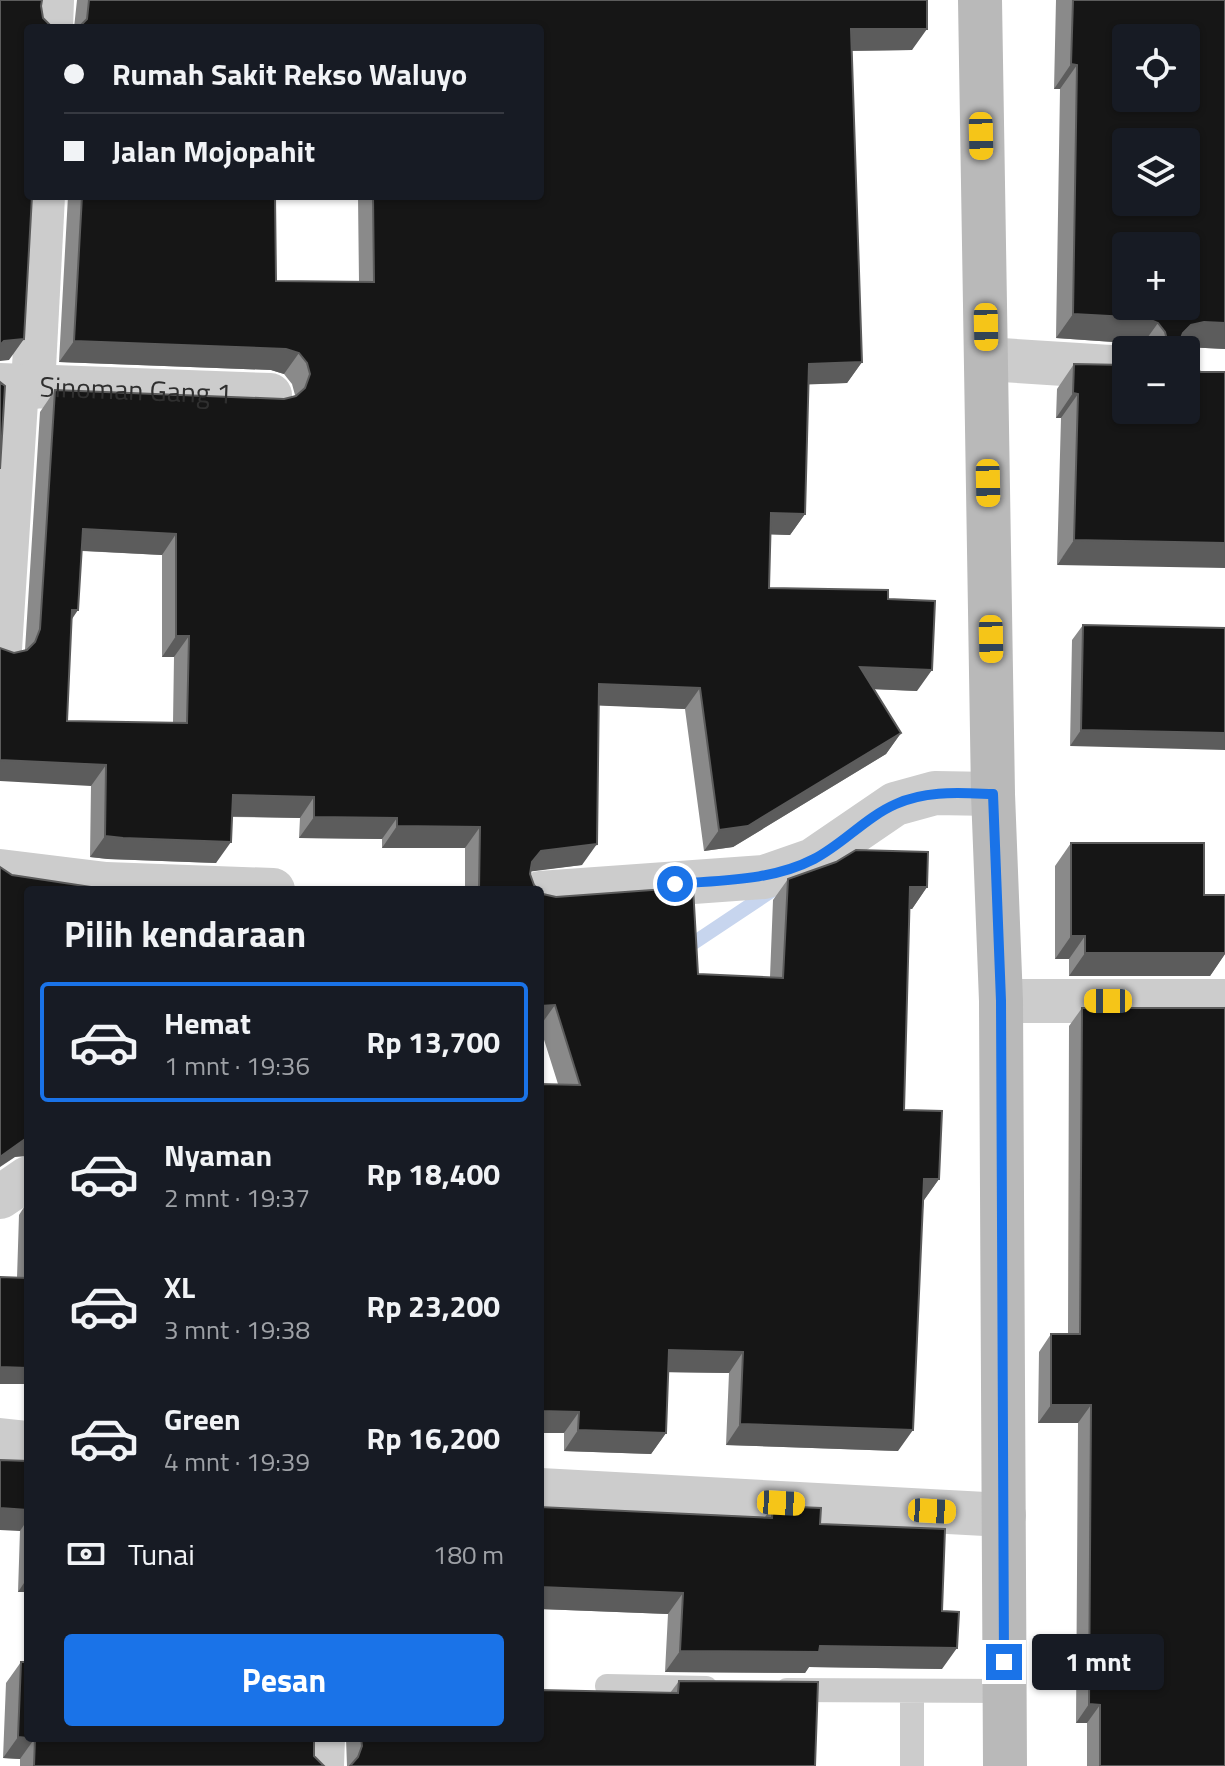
<!DOCTYPE html>
<html lang="id">
<meta charset="utf-8">
<style>
:root{--surface:#171b24;--page:#20242c;--text:#f1f3f6;--muted:#9ea1a6;--line:#363941;--accent:#1a73e8}
body{margin:0;font-family:"Titillium Web",sans-serif;background:var(--page);color:var(--text);height:100vh;display:flex;flex-direction:column;font-size:30px;white-space:nowrap}
*{box-sizing:border-box;margin:0}
p{font-size:26px;color:var(--muted)}
.icon{flex:none;width:44px;height:44px;fill:none;stroke:currentColor;stroke-width:2;stroke-linecap:round;stroke-linejoin:round}
.map{position:relative;flex:1;overflow:hidden}
.details{position:absolute;left:24px;top:886px;width:520px;height:856px;display:flex;flex-direction:column;background:var(--surface);border-radius:8px;box-shadow:0 2px 6px #0004}
.details>*{flex:none}
.hud{position:absolute;left:24px;top:24px;width:520px;height:176px;border-radius:8px;box-shadow:0 2px 6px #0004;display:grid;align-content:center;height:176px;padding:0 40px;background:var(--surface)}
.buttons{position:absolute;left:1112px;top:24px;display:grid;gap:16px}
.buttons a{display:grid;place-items:center;width:88px;height:88px;border-radius:8px;background:var(--surface);box-shadow:0 2px 6px #0004;font-size:40px}
.end{position:absolute;width:36px;height:36px;margin:-18px;border:10px solid #1a73e8;background:#fff;box-shadow:0 0 0 4px #fff}
.from{border-radius:50%}
.bubble{position:absolute;height:56px;border-radius:8px;background:var(--surface);box-shadow:0 2px 6px #0004;font-size:26px;font-weight:700;line-height:56px;text-align:center}
.car{position:absolute;width:24px;height:48px;margin:-24px -12px;border-radius:10px;box-shadow:0 0 6px 2px #0007;background:linear-gradient(#f5c518 24%,#345 0 40%,#f5c518 0 76%,#345 0 86%,#f5c518 0)}
.hud b{display:flex;align-items:center;gap:28px;height:76px;font-size:30px}
.hud b+b{border-top:2px solid var(--line)}
.hud i{width:20px;height:20px;background:var(--text)}
ul{padding:0;list-style:none}
li{display:flex;align-items:center;gap:24px;height:120px;margin:0 16px 12px;padding:0 24px;border:4px solid transparent;border-radius:8px}
li div{flex:1}
li b{display:block;font-size:30px}
li em{font-style:normal;font-weight:700}
li.current{border-color:var(--accent)}
li>.icon{width:72px;height:72px;stroke-width:1.5}
h2{padding:0 40px;font-size:36px;line-height:96px}
.pay{display:flex;align-items:center;gap:20px;height:88px;padding:0 40px;font-size:30px}
.pay p{margin-inline-start:auto}
.button{display:flex;gap:16px;margin-top:auto;padding:16px 40px}
.button a{flex:1;height:92px;border-radius:8px;background:var(--accent);color:#fff;font-size:32px;font-weight:700;line-height:92px;text-align:center}
.map>svg:first-child{display:block}
.lines{fill:none;stroke-linecap:round;stroke-linejoin:round}
.stream{stroke:#c7d5ee;stroke-width:14}
.service{stroke:#ccc;stroke-width:24}
.minor{stroke:#ccc;stroke-width:44}
.secondary{stroke:#b9b9b9;stroke-width:44}
.wall{fill:#8a8a8a;fill-rule:evenodd}
.shaded-wall{fill:#5c5c5c}
.building{fill:#161616;stroke:#5c5c5c;stroke-width:2;fill-rule:evenodd}
.route{stroke:#1a73e8;stroke-width:10}
.labels{text-anchor:middle;stroke-width:8;stroke-linejoin:round;paint-order:stroke}
.street-label{font-size:28px;fill:#2f2f2f;stroke:#fff}
</style>
<div class="map">
<svg width="1225" height="1766" viewBox="0 0 1225 1766">
<rect width="100%" height="100%" fill="#fff"/>
<g class="lines">
<path class="stream" d="M680,952L773,890"/>
<path class="service" d="M607,1686L706,1688
M787,1690L1004,1691
M912,1766V1692"/>
<g class="minor">
<path d="M51,28L52,0"/>
<path d="M986,359L1126,368"/>
<path id="s1" d="M0,385L270,395"/>
<path d="M33,387L43,196"/>
<path d="M0,649L17,386"/>
<path d="M0,871L106,884L273,890"/>
<path d="M540,893L764,877L813,860L895,804L935,793L993,794"/>
<path d="M1001,1001H1225"/>
<path d="M0,1197L28,1178"/>
<path d="M0,1440L28,1443"/>
<path d="M540,1490L1004,1515"/>
<path d="M322,1766L323,1738"/>
</g>
<path class="secondary" d="M980,0L993,794L1001,1001L1005,1766"/>
</g>
<path class="wall" d="M77,0H927L912,50L852,51L862,362L847,383L808,384L805,514L790,535L770,534L769,588L888,599L917,691L874,689L901,733L886,754L733,847L704,851L685,709L599,705L582,865L530,871V874L534,885L539,890H465V848H382V839L299,838L300,818L232,817L216,863L108,859L90,857L91,786L14,653L25,650L40,412L55,390L284,399L294,397L295,395L292,384L284,374L271,370L59,362L68,196H275L276,281L359,282L358,196H540V28H74ZM82,551L162,555V657H174L173,723L67,721L71,620Z
M1056,0H1225V349L1186,347L1179,349V350H1142L1140,348L1128,343L1056,338L1060,89H1054Z
M1074,364L1189,368L1201,372L1057,565L1061,418H1056L1057,389Z
M1083,625L1225,628L1070,746L1072,640Z
M1071,843L1204,895H1225V954L1210,976H1069V959H1055V866Z
M788,879L927,887L912,909L909,908L904,1110L939,1179L924,1200L898,1451L726,1445L729,1373L668,1372L666,1433L651,1454L564,1451V1433H540V1084H558L540,1027V891L543,894L698,974L770,977L773,900Z
M1082,1008L1225,1766H1087V1723H1076L1078,1423H1038L1039,1352L1051,1334H1068L1069,1026Z
M28,1201V1384L17,1278L19,1215Z
M28,1461V1592H18L20,1531Z
M773,1506L820,1524L942,1611V1669L809,1667L805,1673L665,1672L668,1614L540,1609V1507L765,1517Z
M21,1662L314,1756L324,1766H20V1759L3,1758L6,1683Z
M679,1681L815,1766H347L346,1738H540L670,1693Z"/>
<path class="shaded-wall" d="M851,29H927L912,50L836,51Z
M1071,64L1077,65L1060,89H1054Z
M1073,314L1146,318L1158,323L1140,348L1128,343L1056,338Z
M1204,322L1225,323V349L1186,347L1175,350L1183,333L1191,325Z
M24,339L9,360L0,361V345L4,341Z
M74,341L286,349L299,353L284,374L271,370L59,362Z
M862,362L847,383L794,385L809,364Z
M1073,393L1078,394L1061,418H1056Z
M771,513L805,514L790,535L756,534Z
M83,529L176,534L162,555L68,550Z
M1074,540L1225,543V568L1057,565Z
M72,610H78L64,631Z
M176,636H189L174,657H162Z
M860,667L932,670L917,691L846,688Z
M599,684L700,688L685,709L585,705Z
M1081,730L1225,733V750L1070,746Z
M901,733L886,754L733,847L704,851L719,830Z
M0,760L106,765L91,786L0,781Z
M233,795L314,797L300,818L218,816Z
M314,817L397,818L382,839L299,838Z
M397,826L480,827L465,848H382Z
M105,836L231,842L216,863L108,859L90,857Z
M597,844L582,865L527,872L532,862L541,851Z
M910,887H927L912,909L895,908Z
M1071,936H1085L1069,959H1055Z
M1085,953H1225V954L1210,976H1069Z
M555,1005L540,1026V1006Z
M28,1137V1156L15,1157L0,1167V1157Z
M924,1179H939L924,1200Z
M669,1350L743,1352L729,1373L654,1372Z
M0,1367L28,1368V1384H0Z
M1051,1405H1091L1078,1423H1038Z
M540,1411L579,1412L564,1433H540Z
M740,1424L913,1430L898,1451L726,1445Z
M578,1430L666,1433L651,1454L564,1451Z
M0,1508L28,1510V1519L20,1531L0,1530Z
M28,1577V1592H18Z
M540,1587L683,1593L668,1614L540,1609Z
M820,1646L957,1648L942,1669L809,1667L805,1673L665,1672L680,1651Z
M1089,1704L1100,1705L1087,1723H1076Z
M18,1737L35,1738L20,1759L3,1758Z"/>
<path class="building" d="M0,0H42L41,6L43,18L53,28H28V196H32L24,339L4,341L0,345Z
M89,0H927V29H851L862,362L809,364L805,514L771,513L769,588L888,590V599L935,601L932,670L860,667L901,733L748,826L719,830L700,688L599,684L597,844L541,851L532,862L530,874L534,885L539,890H479L480,827L397,826V818L314,817V797L233,795L231,842L123,838L105,836L106,765L0,760V648L14,653L27,650L35,642L40,629L55,390L284,399L296,396L305,388L310,374L307,363L299,353L286,349L74,341L82,196H275L276,281L374,282L373,196H540V28H78L87,19ZM83,529L176,534V636H189L187,723L67,721L72,610H78Z
M1073,0H1225V323L1204,322L1191,325L1183,333L1178,345L1179,350H1166L1168,344L1165,332L1158,323L1146,318L1073,314L1077,65L1071,64ZM1126,38H1186V98H1126ZM1126,142H1186V202H1126ZM1126,246H1186V306H1126Z
M1074,364L1126,365V410H1186V364L1189,368L1201,372H1225V543L1074,540L1078,394L1073,393Z
M0,382L5,386L0,469Z
M1083,625L1225,628V733L1081,730Z
M1071,843H1204V895H1225V953H1085V936H1071Z
M856,850L928,852L927,887H910L904,1110L942,1111L939,1179H924L913,1430L740,1424L743,1352L669,1350L666,1433L578,1430L579,1412L540,1411V1084L580,1085L555,1005L540,1006V891L543,894L556,897L693,887L698,974L783,978L788,879L836,862Z
M0,867L12,875L104,889L156,890H28V1137L0,1157Z
M1082,1008H1225V1766H1100V1705L1089,1704L1091,1405H1051V1334H1080Z
M28,1257V1368L0,1367V1277L27,1278Z
M0,1460L28,1461V1510L0,1508Z
M773,1506L821,1508L820,1524L945,1529L942,1611L959,1612L957,1648L820,1646L819,1652L680,1651L683,1593L540,1587V1507L772,1518Z
M21,1662H28V1738L18,1737Z
M679,1681L818,1682L815,1766H350L358,1757L362,1746L361,1738H540V1690L678,1693Z
M35,1738H314V1756L324,1766H34Z"/>
<g class="lines">
<path class="route" d="M675,884C721,880 772,881 814,859C843,844 866,817 896,804C927,790 960,793 993,794L1001,1001L1004,1662"/>
</g>
<g class="labels">
<g class="street-label">
<text dy="10" stroke="none"><textPath href="#s1" startOffset="136">Sinoman Gang 1</textPath></text>
</g>
</g>
</svg>
<div class="buttons">
<a><svg class="icon" aria-label="locate" viewBox="0 0 24 24"><circle cx="12" cy="12" r="6"/><path d="M12 2v4M12 18v4M2 12h4M18 12h4"/></svg></a>
<a><svg class="icon" aria-label="layers" viewBox="0 0 24 24"><path d="M12 4l9 5-9 5-9-5zM3 14l9 5 9-5"/></svg></a>
<a>+</a>
<a>−</a>
</div>
<i class="end from" style="left:675px;top:884px"></i>
<i class="end" style="left:1004px;top:1662px"></i>
<div class="bubble" style="left:1032px;top:1634px;width:132px">1 mnt</div>
<i class="car" style="left:981px;top:136px;rotate:179deg"></i>
<i class="car" style="left:986px;top:327px;rotate:179deg"></i>
<i class="car" style="left:988px;top:483px;rotate:179deg"></i>
<i class="car" style="left:991px;top:639px;rotate:179deg"></i>
<i class="car" style="left:1108px;top:1001px;rotate:270deg"></i>
<i class="car" style="left:781px;top:1503px;rotate:93deg"></i>
<i class="car" style="left:932px;top:1511px;rotate:93deg"></i>
<div class="hud">
<b><i class="from"></i>Rumah Sakit Rekso Waluyo</b>
<b><i></i>Jalan Mojopahit</b>
</div>
<section class="details">
<h2>Pilih kendaraan</h2>
<ul>
<li class="current"><svg class="icon" aria-label="car" viewBox="0 0 24 24"><path d="M5 17H2v-5l4-1 3-4h7l3 4 3 1v5h-3M9 17h6M6 11h13"/><circle cx="7" cy="17" r="2"/><circle cx="17" cy="17" r="2"/></svg><div><b>Hemat</b><p>1 mnt · 19:36</p></div><em>Rp 13,700</em></li>
<li><svg class="icon" aria-label="car" viewBox="0 0 24 24"><path d="M5 17H2v-5l4-1 3-4h7l3 4 3 1v5h-3M9 17h6M6 11h13"/><circle cx="7" cy="17" r="2"/><circle cx="17" cy="17" r="2"/></svg><div><b>Nyaman</b><p>2 mnt · 19:37</p></div><em>Rp 18,400</em></li>
<li><svg class="icon" aria-label="car" viewBox="0 0 24 24"><path d="M5 17H2v-5l4-1 3-4h7l3 4 3 1v5h-3M9 17h6M6 11h13"/><circle cx="7" cy="17" r="2"/><circle cx="17" cy="17" r="2"/></svg><div><b>XL</b><p>3 mnt · 19:38</p></div><em>Rp 23,200</em></li>
<li><svg class="icon" aria-label="car" viewBox="0 0 24 24"><path d="M5 17H2v-5l4-1 3-4h7l3 4 3 1v5h-3M9 17h6M6 11h13"/><circle cx="7" cy="17" r="2"/><circle cx="17" cy="17" r="2"/></svg><div><b>Green</b><p>4 mnt · 19:39</p></div><em>Rp 16,200</em></li>
</ul>
<div class="pay"><svg class="icon" aria-label="cash" viewBox="0 0 24 24"><path d="M3 7h18v10H3z"/><circle cx="12" cy="12" r="2"/></svg>Tunai<p>180 m</p></div>
<div class="button"><a>Pesan</a></div>
</section>
</div>
